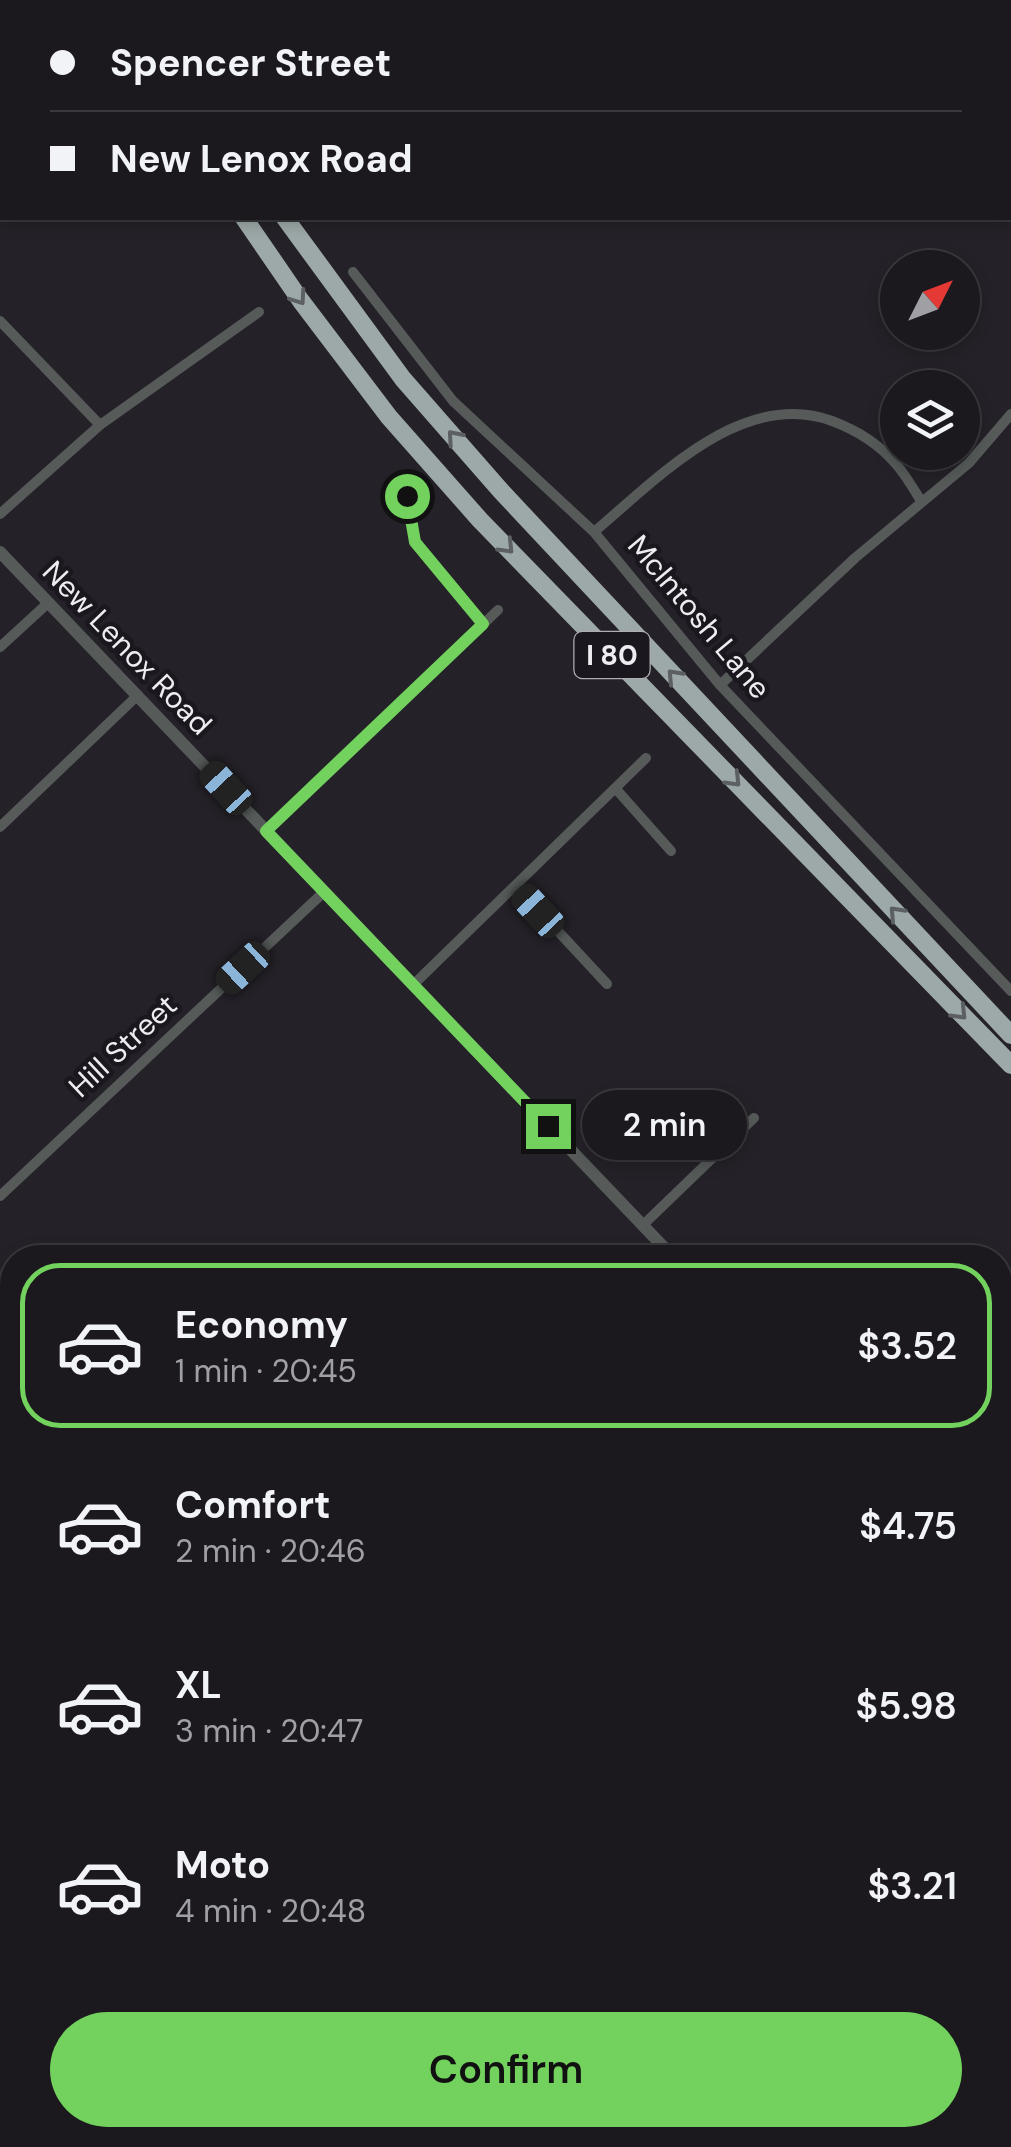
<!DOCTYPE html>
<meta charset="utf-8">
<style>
:root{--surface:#1b191e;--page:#28262b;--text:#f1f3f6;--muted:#a0a0a4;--line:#39383c;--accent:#72d25d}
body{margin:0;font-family:"DM Sans",sans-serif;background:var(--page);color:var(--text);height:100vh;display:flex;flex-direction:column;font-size:38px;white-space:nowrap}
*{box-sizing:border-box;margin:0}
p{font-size:32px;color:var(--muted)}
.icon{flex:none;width:55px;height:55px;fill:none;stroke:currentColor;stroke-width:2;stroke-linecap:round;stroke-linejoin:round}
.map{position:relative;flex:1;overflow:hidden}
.details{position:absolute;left:0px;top:1245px;width:1012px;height:902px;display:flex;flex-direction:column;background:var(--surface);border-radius:40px 40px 0 0;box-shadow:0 5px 15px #0003,0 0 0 2px var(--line)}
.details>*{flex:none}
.hud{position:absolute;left:0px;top:0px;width:1012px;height:220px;box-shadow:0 5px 15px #0003,0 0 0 2px var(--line);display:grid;align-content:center;height:220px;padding:0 50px;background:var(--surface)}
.needle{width:65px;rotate:48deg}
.controls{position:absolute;left:880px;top:250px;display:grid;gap:20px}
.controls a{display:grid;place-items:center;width:100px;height:100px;border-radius:50%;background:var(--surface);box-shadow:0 5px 15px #0003,0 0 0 2px var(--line);font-size:50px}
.end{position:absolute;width:45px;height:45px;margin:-22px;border:12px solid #72d25d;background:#111;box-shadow:0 0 0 5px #111}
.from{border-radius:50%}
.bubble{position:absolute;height:70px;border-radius:35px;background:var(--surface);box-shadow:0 5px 15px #0003,0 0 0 2px var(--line);font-size:32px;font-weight:600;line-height:70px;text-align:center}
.car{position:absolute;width:30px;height:60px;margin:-30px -15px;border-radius:12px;box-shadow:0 0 8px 2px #0007;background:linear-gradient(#222 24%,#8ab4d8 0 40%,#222 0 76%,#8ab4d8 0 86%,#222 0)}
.hud b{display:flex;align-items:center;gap:35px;height:95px;font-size:38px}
.hud b+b{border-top:2px solid var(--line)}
.hud i{width:25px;height:25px;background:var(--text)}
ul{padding:18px 0 0;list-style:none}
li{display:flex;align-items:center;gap:30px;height:165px;margin:0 20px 15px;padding:0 30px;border:5px solid transparent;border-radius:40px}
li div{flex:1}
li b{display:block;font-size:38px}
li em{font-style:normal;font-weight:600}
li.active{border-color:var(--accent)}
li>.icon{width:90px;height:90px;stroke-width:1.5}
.action{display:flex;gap:20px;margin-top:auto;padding:20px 50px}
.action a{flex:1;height:115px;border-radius:60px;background:var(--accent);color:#111;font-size:40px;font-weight:600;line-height:115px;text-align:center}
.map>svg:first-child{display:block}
.commercial{fill:#372421}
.industrial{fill:#372425}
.green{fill:#01471f}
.water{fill:#1f3f88}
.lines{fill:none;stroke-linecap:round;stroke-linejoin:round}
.stream{stroke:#1f3f88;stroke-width:2.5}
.minor{stroke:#565b5a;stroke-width:10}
.tertiary{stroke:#565b5a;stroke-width:12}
.motorway{stroke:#9da9a8;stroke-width:18}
.rail{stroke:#8f8c92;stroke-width:2.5;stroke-dasharray:5 10;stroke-linecap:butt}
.oneway{stroke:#5c6063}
.route{stroke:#72d25d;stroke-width:12}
.labels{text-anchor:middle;stroke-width:9;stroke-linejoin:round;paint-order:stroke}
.shield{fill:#1b171e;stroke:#afacb2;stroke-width:2.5}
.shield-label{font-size:28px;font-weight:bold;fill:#efecf1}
.street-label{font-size:30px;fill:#efecf1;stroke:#1b171e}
</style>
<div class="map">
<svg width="1011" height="2147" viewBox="0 0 1011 2147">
<rect width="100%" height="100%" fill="#242128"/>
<path class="commercial" d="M0,1360L12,1373V1549L0,1561Z"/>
<path class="industrial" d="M756,0H1011V25L1010,2Z"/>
<path class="green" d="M1011,1348V1583L1000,1572V1358Z
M0,2092L12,2105V2135H42L53,2147H0Z"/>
<path class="water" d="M147,0H584L144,2Z"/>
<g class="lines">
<path class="stream" d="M0,2041L12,2039
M519,2135L524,2147"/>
<path class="minor" d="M353,272L453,401L594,532L720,685L1011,991
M0,321L100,425
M407,496L415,542L483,623
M0,514L100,425L259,312
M594,532C657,479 742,388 832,421C856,430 878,443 895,463C905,474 913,488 921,501
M0,647L48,603
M720,685L855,558L969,463L1011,414
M616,789L671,851
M0,827L138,695
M266,831L498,610
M516,886L607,984
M413,985L646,758
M0,1196L324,892
M643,1225L754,1118
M1000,1344L1011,1334
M0,1925L12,1913"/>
<path class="tertiary" d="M110,2L113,0
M0,105L2,103
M0,552L674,1258
M1000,1596L1011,1608
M1000,2070L1011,2059
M0,2078L12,2091
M55,2135L66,2147
M918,2147L931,2135"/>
<path class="motorway" d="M94,0L96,2
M133,0L134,2
M244,218L301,301L389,417L480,520L1011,1065
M285,218L403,379L501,491L1011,1035"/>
<path class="rail" d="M1010,52H1011
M0,101H2"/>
</g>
<defs><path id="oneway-chevron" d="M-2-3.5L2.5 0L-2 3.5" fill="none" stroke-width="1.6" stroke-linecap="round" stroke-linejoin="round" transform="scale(2.5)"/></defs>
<g class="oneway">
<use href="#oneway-chevron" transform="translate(299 298) rotate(55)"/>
<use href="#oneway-chevron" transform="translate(454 437) rotate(-131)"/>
<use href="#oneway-chevron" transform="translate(507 547) rotate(46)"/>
<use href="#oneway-chevron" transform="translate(674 676) rotate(-133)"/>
<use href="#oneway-chevron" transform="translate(734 780) rotate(46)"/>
<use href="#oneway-chevron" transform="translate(896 913) rotate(-133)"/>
<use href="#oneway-chevron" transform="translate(960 1013) rotate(46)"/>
</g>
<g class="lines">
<path class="route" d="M407,496L415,542L483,624L266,831L548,1126"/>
</g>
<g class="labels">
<rect class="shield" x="574.5" y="632" width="75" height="46" rx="8"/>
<g class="shield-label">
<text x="612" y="665">I 80</text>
</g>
<g class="street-label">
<text transform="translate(699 617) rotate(50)" y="10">McIntosh Lane</text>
<text transform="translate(127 648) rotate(46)" y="10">New Lenox Road</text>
<text transform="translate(123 1046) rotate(-43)" y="10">Hill Street</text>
</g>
</g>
</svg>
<div class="controls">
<a><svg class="needle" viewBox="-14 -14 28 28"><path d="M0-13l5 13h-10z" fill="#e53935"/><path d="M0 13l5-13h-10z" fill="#a0a0a4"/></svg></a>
<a><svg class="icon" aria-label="layers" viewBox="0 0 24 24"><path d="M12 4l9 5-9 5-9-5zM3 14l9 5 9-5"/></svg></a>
</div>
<i class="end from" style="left:407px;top:496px"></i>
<i class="end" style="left:548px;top:1126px"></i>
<div class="bubble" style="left:582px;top:1090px;width:165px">2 min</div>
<i class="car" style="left:226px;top:788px;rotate:317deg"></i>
<i class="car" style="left:538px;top:911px;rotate:317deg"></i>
<i class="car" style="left:243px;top:968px;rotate:227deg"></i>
<div class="hud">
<b><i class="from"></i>Spencer Street</b>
<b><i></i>New Lenox Road</b>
</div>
<section class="details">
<ul>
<li class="active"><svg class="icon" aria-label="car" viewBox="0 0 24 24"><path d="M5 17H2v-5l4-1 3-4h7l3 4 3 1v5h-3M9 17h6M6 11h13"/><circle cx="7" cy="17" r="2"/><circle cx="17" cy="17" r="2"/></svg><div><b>Economy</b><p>1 min · 20:45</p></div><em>$3.52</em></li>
<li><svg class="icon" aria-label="car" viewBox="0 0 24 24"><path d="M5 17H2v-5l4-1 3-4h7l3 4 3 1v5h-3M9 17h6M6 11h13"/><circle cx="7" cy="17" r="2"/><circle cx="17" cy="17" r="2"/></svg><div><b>Comfort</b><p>2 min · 20:46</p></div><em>$4.75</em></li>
<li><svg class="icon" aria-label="car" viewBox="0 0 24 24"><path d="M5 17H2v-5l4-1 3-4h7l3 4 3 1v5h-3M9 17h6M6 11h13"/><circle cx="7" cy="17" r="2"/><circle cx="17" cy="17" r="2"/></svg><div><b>XL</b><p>3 min · 20:47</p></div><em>$5.98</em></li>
<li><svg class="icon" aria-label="car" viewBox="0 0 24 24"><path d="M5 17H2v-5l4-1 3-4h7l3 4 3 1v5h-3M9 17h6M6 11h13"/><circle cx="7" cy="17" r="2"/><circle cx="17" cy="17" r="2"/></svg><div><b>Moto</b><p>4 min · 20:48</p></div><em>$3.21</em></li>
</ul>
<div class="action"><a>Confirm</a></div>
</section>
</div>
